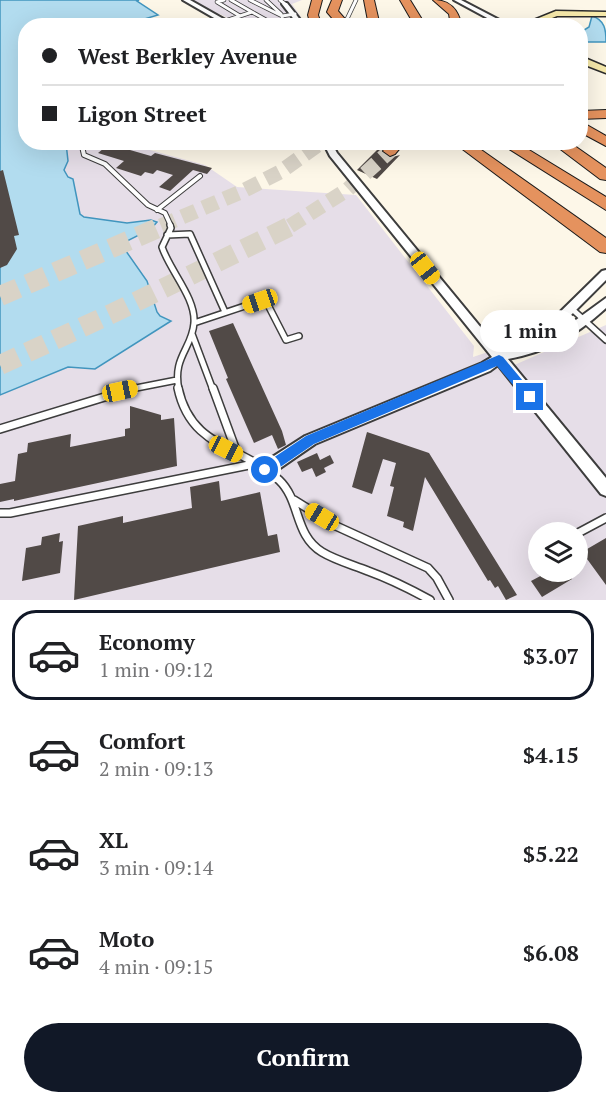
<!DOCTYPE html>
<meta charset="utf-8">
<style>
:root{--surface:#fff;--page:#f2f2f2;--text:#202124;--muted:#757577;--line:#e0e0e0;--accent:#111827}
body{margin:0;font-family:"PT Serif",serif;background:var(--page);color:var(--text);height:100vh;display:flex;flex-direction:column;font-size:22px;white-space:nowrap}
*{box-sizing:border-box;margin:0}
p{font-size:20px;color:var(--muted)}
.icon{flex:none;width:33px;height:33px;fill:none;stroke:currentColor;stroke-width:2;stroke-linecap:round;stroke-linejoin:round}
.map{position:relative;height:600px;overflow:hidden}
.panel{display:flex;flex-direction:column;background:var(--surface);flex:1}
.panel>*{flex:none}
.hud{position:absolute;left:18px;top:18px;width:570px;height:132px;border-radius:24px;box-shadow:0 6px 24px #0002;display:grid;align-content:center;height:132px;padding:0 24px;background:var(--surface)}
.tools{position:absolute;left:528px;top:522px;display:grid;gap:12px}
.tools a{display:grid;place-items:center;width:60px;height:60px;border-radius:50%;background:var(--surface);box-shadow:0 6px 24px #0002;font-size:30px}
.end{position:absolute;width:27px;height:27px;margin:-14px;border:8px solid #1a73e8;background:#fff;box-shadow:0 0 0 3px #fff}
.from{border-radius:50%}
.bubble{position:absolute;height:42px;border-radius:21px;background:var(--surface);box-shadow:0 6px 24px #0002;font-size:20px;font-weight:700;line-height:42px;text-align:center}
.car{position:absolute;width:18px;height:36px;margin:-18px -9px;border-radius:8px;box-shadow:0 0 4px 2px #0007;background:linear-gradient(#f5c518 24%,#345 0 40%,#f5c518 0 76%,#345 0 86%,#f5c518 0)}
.hud b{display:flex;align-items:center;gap:21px;height:57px;font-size:22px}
.hud b+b{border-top:2px solid var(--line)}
.hud i{width:15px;height:15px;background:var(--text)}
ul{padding:10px 0 0;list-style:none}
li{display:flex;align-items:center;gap:18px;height:90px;margin:0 12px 9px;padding:0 12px;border:3px solid transparent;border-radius:24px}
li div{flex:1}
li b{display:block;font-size:22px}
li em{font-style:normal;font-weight:700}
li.on{border-color:var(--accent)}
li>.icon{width:54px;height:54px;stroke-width:1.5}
.cta{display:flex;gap:12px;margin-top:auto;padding:12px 24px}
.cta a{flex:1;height:69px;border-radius:36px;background:var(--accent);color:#fff;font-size:24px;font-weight:700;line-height:69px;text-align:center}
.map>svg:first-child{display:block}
.industrial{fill:#e6dee8;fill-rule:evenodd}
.water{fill:#b2dcef;stroke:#4195be;stroke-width:1.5}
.building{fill:#514a47}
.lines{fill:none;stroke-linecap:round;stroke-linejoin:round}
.highway-tunnel-far1{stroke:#d9d3c7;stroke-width:15;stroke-dasharray:15 8;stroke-linecap:butt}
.highway-tunnel{stroke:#d9d3c7;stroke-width:20;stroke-dasharray:20 10;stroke-linecap:butt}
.lane-far3-casing{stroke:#3d3d3d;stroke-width:4.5}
.lane-far2-casing{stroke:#3d3d3d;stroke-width:6}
.lane-far1-casing{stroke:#3d3d3d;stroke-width:8}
.lane-casing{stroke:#3d3d3d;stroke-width:10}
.street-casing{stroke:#3d3d3d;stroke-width:4}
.secondary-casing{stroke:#2c2c2c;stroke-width:3}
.highway-casing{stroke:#1b1b1b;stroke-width:2}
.lane-far3{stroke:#fff;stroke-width:3}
.lane-far2{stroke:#fff;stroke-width:4}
.lane-far1{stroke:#fff;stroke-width:5}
.lane{stroke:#fff;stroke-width:7}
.street{fill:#fff;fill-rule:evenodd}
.secondary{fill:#f6e9aa;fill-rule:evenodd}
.highway{fill:#e5925e;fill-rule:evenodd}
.route{fill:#1a73e8}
</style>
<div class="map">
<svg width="606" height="600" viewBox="0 0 606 600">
<rect width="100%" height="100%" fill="#fdf7e8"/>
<path class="industrial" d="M188,0H302L292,4L301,17L289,25H240L220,14L215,16Z
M0,79L26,142L124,143L205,165L237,187L356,195L474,346L473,357L488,352L503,370L606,325V600H0ZM538,532H578V572H538Z"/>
<path class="water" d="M0,0H139L137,1L158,15L134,22L137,25L26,26V142L66,143L68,161L64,170L68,177L73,179L80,214L84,217L127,223L151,220L157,222L151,229L121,244L147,281L157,312L160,316L171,321L95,369L68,367L0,395Z
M592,16C605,20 606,30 606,42H581V32L589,27Z"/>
<path class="building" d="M109,144L151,156L155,153L212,168L207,174L193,170L170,191L159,187L173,175L157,170L153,174L145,172L141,176L116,168L124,161L98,153Z
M380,147L382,148V153L389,158L400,155L377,179L357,170Z
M3,170L19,235L14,236L17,249L7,265L0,268V171Z
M233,323L282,431L286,445L278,449L272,435L254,443L226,379L228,378L209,331Z
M130,406L161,415V420L174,418L177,466L14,501V499L0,502V484L15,481L18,454L27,452L28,443L71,434L70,447L125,436V429L130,428Z
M367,432L429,453L517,595L506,600L498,586L495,588L490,580L488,581L425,477L413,531L403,527L404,522L387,516L394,487L390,486L396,463L383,459L372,494L352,487Z
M317,453L320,460L330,455L334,463L324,468L326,472L316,477L312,468L302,472L297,462Z
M219,481L221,501L260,492L268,536L277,534L280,552L74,600L78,526L123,516V523L192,508L190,487Z
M60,533L59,542L63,541L60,573L22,581L26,548L41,545L42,537Z
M606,538V585L582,552Z
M548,572H567L572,579L542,597L531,581Z"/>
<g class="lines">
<path class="highway-tunnel-far1" d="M161,226L243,191L280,172L322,142
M290,226L347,190L390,151"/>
<path class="highway-tunnel" d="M0,296L165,225
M0,365L113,313L293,225"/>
<defs>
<path id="lane-far3" d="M224,0L217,2L240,16L252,12L277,26
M231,0L252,12
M250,0L282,16
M266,0L281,14
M280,0L285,4
M347,19L356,0
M225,21L240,16
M278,26L283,21L282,16L295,14"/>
<path id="lane-far2" d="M81,142L84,155L105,164L148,205L165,213L171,226
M328,145L342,142
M157,210L200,176"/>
<path id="lane-far1" d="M170,225L171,228L162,247C170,271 196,298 194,323C192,349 172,357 179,390
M167,235L190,234L225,312
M572,309L606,340
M194,323L260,301L268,305L286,340L299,336
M192,334L213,390
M126,390L177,380"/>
<path id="lane" d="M178,388C191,449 241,445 279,480C301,501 294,535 322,552C335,560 353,565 368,571C390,579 410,589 430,600
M213,388L238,456
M0,429L134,388
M294,500L336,526L428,568L437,578L449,600
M0,513H10L254,464
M578,533L606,518"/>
<path id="street" d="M183,0H190L236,26H228Z
M454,0H461L511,26H502Z
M283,3H287L305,26H299L282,4Z
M323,142H331L337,153L501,352L552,320L602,271L606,270V280L560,326L530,345L558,333L606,298V308C574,337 549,351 508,359L606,478V496L601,494L498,365L490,371L315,444L270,475L265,477L260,475L258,470L260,465L305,436L482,363L492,357L330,156Z"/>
<path id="secondary" d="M556,11L606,12V16H557L532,26H519Z
M580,56L606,67V73L580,63Z"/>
<path id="highway" d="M312,0H322L318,15L322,26H311L308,15Z
M332,0H342L338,11L351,26H339L327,12Z
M364,0H374L380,26H369Z
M400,0H410L426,26H415Z
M433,0C450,0 458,9 462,26H451L449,14Z
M606,110V118L580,119V111Z
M580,121L606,136V146L580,132Z
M390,142H405L395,154L390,156L383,151Z
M453,142H470L606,238V253L600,252Z
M498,142H516L606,197V210Z
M551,142H569L606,168V180L600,179Z"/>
</defs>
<use href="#lane-far3" class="lane-far3-casing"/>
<use href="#lane-far2" class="lane-far2-casing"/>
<use href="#lane-far1" class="lane-far1-casing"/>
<use href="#lane" class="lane-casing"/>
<use href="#street" class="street-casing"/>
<use href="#secondary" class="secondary-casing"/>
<use href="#highway" class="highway-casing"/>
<use href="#lane-far3" class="lane-far3"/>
<use href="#lane-far2" class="lane-far2"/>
<use href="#lane-far1" class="lane-far1"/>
<use href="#lane" class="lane"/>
<use href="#street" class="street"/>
<use href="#secondary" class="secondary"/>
<use href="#highway" class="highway"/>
</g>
<path class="route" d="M499,355L503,357L533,393V400H526L497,366L314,444L270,474L265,476L261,474L259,470L261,466L306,436Z"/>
</svg>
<div class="tools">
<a><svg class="icon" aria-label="layers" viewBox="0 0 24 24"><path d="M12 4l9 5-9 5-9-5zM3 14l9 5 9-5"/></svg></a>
</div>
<i class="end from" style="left:265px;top:470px"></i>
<i class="end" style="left:530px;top:397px"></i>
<div class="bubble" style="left:480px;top:310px;width:99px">1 min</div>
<i class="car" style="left:425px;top:268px;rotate:142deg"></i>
<i class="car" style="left:260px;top:301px;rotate:251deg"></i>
<i class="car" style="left:120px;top:391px;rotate:78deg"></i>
<i class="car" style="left:226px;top:449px;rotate:117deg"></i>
<i class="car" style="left:322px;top:517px;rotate:301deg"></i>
<div class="hud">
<b><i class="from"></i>West Berkley Avenue</b>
<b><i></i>Ligon Street</b>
</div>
</div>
<section class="panel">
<ul>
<li class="on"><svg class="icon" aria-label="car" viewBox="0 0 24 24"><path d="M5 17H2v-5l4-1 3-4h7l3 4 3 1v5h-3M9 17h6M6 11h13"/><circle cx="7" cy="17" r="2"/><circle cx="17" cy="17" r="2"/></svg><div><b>Economy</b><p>1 min · 09:12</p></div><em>$3.07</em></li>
<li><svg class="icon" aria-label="car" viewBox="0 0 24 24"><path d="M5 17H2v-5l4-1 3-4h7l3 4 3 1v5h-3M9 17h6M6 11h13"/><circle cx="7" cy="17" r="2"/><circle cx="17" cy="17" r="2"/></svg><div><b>Comfort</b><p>2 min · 09:13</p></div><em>$4.15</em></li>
<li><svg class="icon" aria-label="car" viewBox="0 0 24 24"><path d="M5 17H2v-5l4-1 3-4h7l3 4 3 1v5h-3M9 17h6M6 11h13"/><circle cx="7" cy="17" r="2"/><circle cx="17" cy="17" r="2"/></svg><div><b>XL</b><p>3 min · 09:14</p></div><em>$5.22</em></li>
<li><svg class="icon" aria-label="car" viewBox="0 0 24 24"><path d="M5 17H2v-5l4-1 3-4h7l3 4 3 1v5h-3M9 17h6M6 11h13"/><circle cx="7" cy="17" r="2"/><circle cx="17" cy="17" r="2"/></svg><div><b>Moto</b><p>4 min · 09:15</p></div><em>$6.08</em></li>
</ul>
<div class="cta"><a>Confirm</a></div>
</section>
